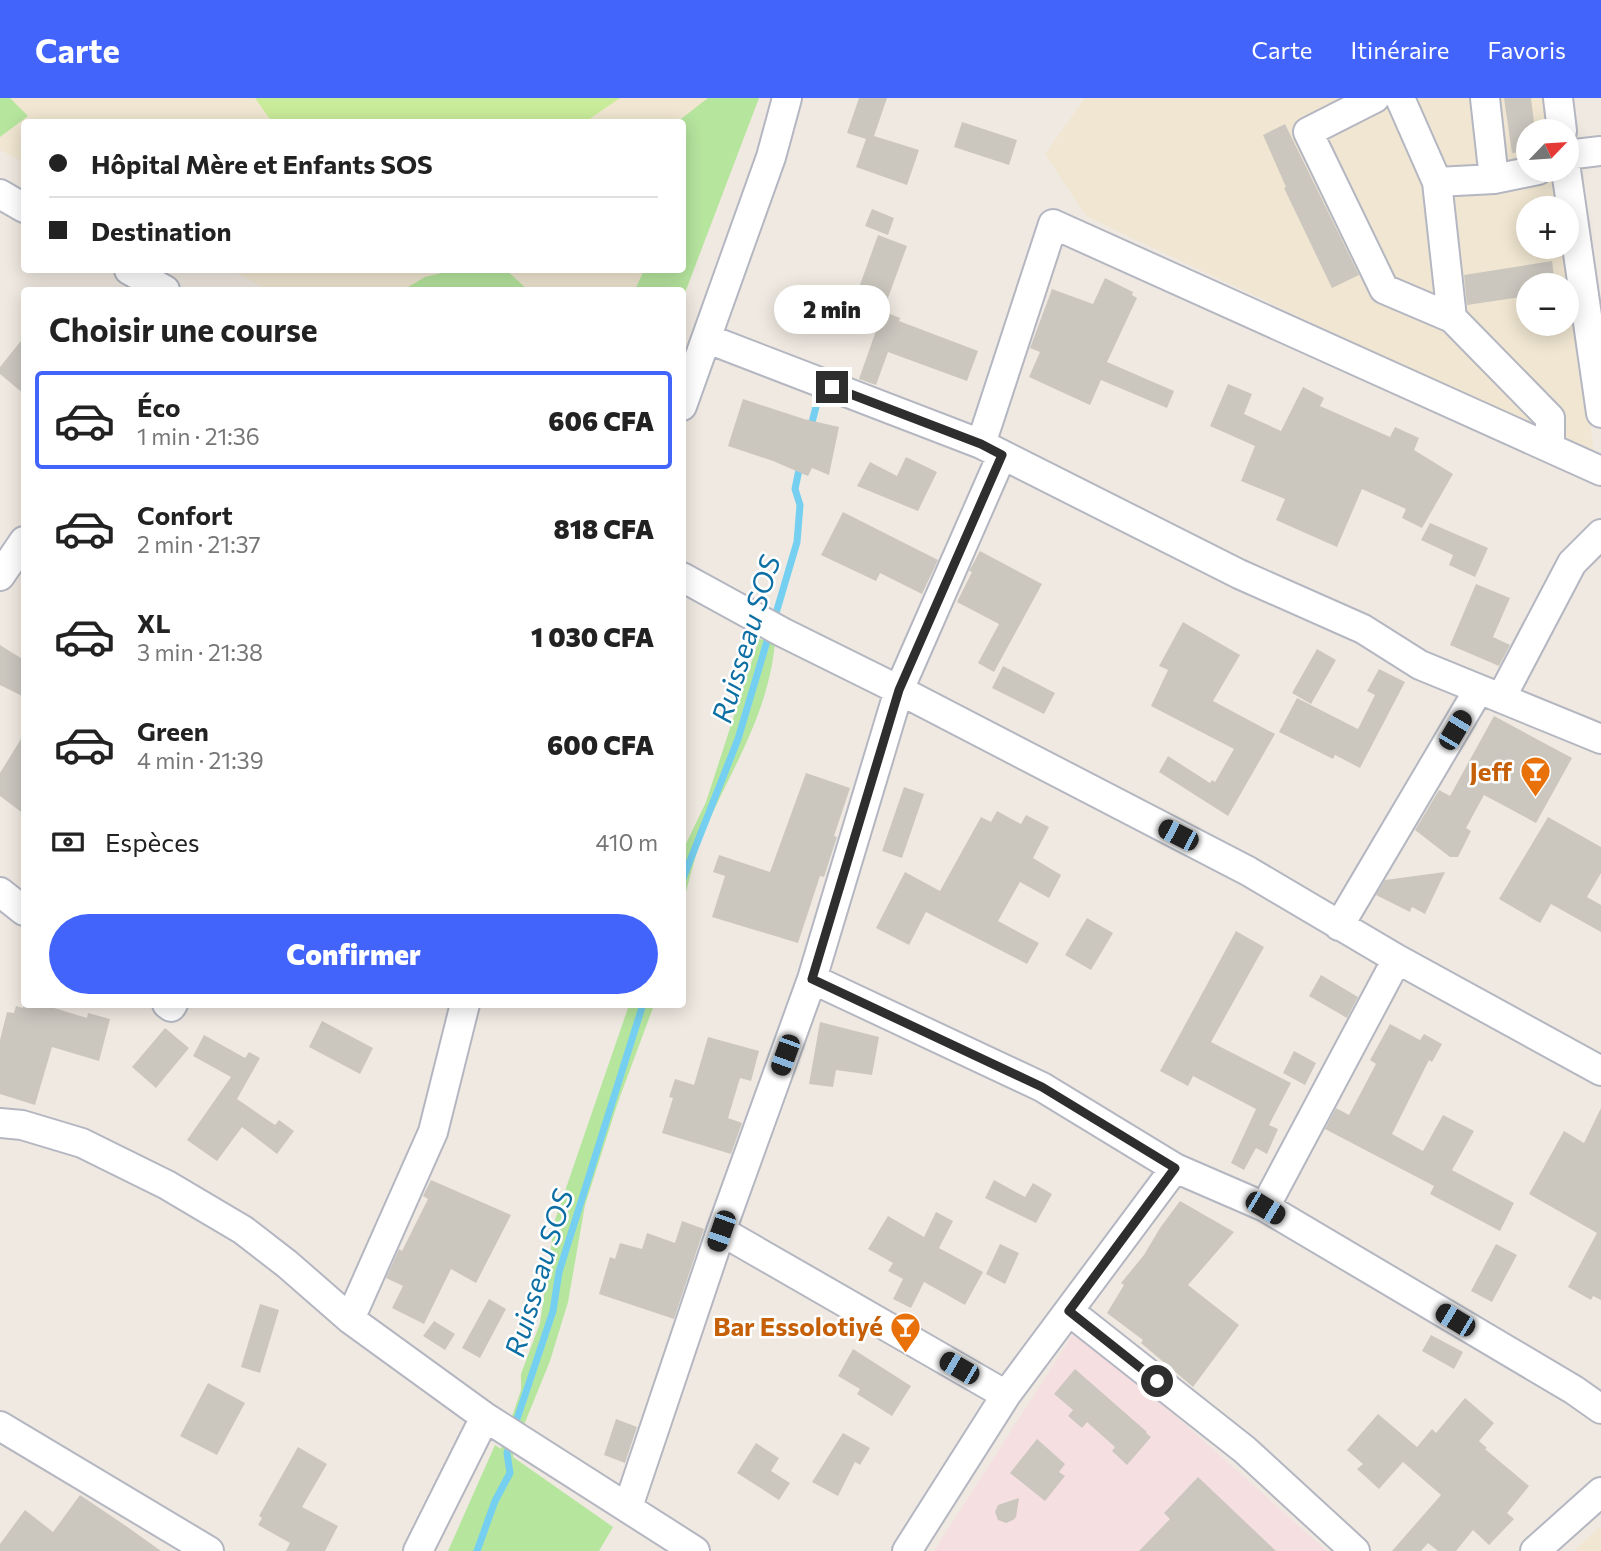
<!DOCTYPE html>
<html lang="fr">
<meta charset="utf-8">
<style>
:root{--surface:#fff;--page:#f2f2f2;--text:#222;--muted:#767676;--line:#e0e0e0;--accent:#4264fb}
body{margin:0;font-family:Commissioner,sans-serif;background:var(--page);color:var(--text);height:100vh;display:flex;flex-direction:column;font-size:26px;white-space:nowrap}
*{box-sizing:border-box;margin:0}
p{font-size:23px;color:var(--muted)}
.icon{flex:none;width:38px;height:38px;fill:none;stroke:currentColor;stroke-width:2;stroke-linecap:round;stroke-linejoin:round}
.map{position:relative;flex:1;overflow:hidden}
.details{position:absolute;left:21px;top:189px;width:665px;height:721px;display:flex;flex-direction:column;background:var(--surface);border-radius:7px;box-shadow:0 4px 18px #0003}
.details>*{flex:none}
.banner{position:absolute;left:21px;top:21px;width:665px;height:154px;border-radius:7px;box-shadow:0 4px 18px #0003;display:grid;align-content:center;height:154px;padding:0 28px;background:var(--surface)}
.needle{width:46px;rotate:65deg}
.fabs{position:absolute;left:1516px;top:21px;display:grid;gap:14px}
.fabs a{display:grid;place-items:center;width:63px;height:63px;border-radius:50%;background:var(--surface);box-shadow:0 4px 18px #0003;font-size:35px}
.end{position:absolute;width:32px;height:32px;margin:-16px;border:9px solid #2e2e2e;background:#fff;box-shadow:0 0 0 4px #fff}
.from{border-radius:50%}
.bubble{position:absolute;height:49px;border-radius:24px;background:var(--surface);box-shadow:0 4px 18px #0003;font-size:23px;font-weight:800;line-height:49px;text-align:center}
.car{position:absolute;width:21px;height:42px;margin:-21px -10px;border-radius:9px;box-shadow:0 0 5px 2px #0007;background:linear-gradient(#222 24%,#8ab4d8 0 40%,#222 0 76%,#8ab4d8 0 86%,#222 0)}
.banner b{display:flex;align-items:center;gap:24px;height:66px;font-size:26px}
.banner b+b{border-top:2px solid var(--line)}
.banner i{width:18px;height:18px;background:var(--text)}
ul{padding:0;list-style:none}
li{display:flex;align-items:center;gap:21px;height:98px;margin:0 14px 10px;padding:0 14px;border:4px solid transparent;border-radius:7px}
li div{flex:1}
li b{display:block;font-size:26px}
li em{font-style:normal;font-weight:800}
li.current{border-color:var(--accent)}
li>.icon{width:63px;height:63px;stroke-width:1.5}
h2{padding:0 28px;font-size:32px;line-height:84px}
.pay{display:flex;align-items:center;gap:18px;height:77px;padding:0 28px;font-size:26px}
.pay p{margin-inline-start:auto}
.cta{display:flex;gap:14px;margin-top:auto;padding:14px 28px}
.cta a{flex:1;height:80px;border-radius:42px;background:var(--accent);color:#fff;font-size:28px;font-weight:800;line-height:80px;text-align:center}
header{display:flex;align-items:center;gap:42px;box-sizing:border-box;height:98px;padding:0 35px;background:var(--accent);color:#fff}
header strong{font-size:33px}
nav{display:flex;gap:38px;margin-inline-start:auto;font-size:24px}
.map>svg:first-child{display:block}
.education{fill:#f0e6d1;fill-rule:evenodd}
.medical{fill:#f5dfe0}
.green{fill:#b6e59e}
.pitch{fill:#c9ec9a}
.lines{fill:none;stroke-linecap:round;stroke-linejoin:round}
.stream{stroke:#75cff0;stroke-width:7}
.building{fill:#cbc7bf}
.minor-casing{stroke:#b4b7c1;stroke-width:32}
.minor{stroke:#fff;stroke-width:28}
.route{stroke:#2e2e2e;stroke-width:9}
.labels{text-anchor:middle;stroke-width:5;stroke-linejoin:round;paint-order:stroke}
.food-label{font-size:26px;font-weight:bold;fill:#c56008;stroke:#fff;text-anchor:end}
.water-label{font-size:28px;font-style:italic;fill:#0d6fa3;stroke:#fff}
</style>
<header>
<strong>Carte</strong>
<nav><a>Carte</a><a>Itinéraire</a><a>Favoris</a></nav>
</header>
<div class="map">
<svg width="1601" height="1453" viewBox="0 0 1601 1453">
<rect width="100%" height="100%" fill="#efe9e1"/>
<path class="education" d="M0,0H759L683,200L682,192H269L230,172H682V24H24V64L0,52Z
M1085,0H1553L1557,33H1528V72H1561L1566,110H1528V149H1566V115L1594,358L1086,118L1045,56ZM1528,187H1566V226H1528Z
M1601,1428V1453H1574Z"/>
<path class="medical" d="M1077,1230L1327,1453H934Z"/>
<path class="green" d="M0,0H10L28,18L0,39Z
M708,0H759L683,200L682,192H635L644,172H682V24H677Z
M454,172H506L528,192H403L425,179Z
M759,541L775,544C769,613 734,667 706,729C696,752 690,780 683,805V752L706,704Z
M629,907H654L618,1004L585,1107L568,1204L550,1263L513,1354V1359L613,1429L599,1453H448L495,1347L501,1351L521,1292V1276L540,1225L555,1122Z"/>
<path class="pitch" d="M255,0H620L585,24H272Z"/>
<g class="lines">
<path class="stream" d="M810,332L817,305
M774,522L797,444L800,407L795,391L800,367
M682,783L738,641L770,533
M514,1330L553,1213L559,1174L643,906
M477,1453L495,1403L510,1375L507,1355L511,1342"/>
</g>
<path class="building" d="M859,0H887L874,38L919,52L907,87L856,69L866,41L847,35Z
M1504,0H1531L1535,33H1528V53L1512,55Z
M962,24L1017,42L1009,67L954,49Z
M1285,26L1359,177L1332,190L1284,90L1286,89L1263,37Z
M872,111L894,120L888,137L865,128Z
M878,137L907,148L885,208L856,198Z
M1552,163L1555,187H1528V198L1467,207L1464,177Z
M1105,180L1133,194L1132,197L1137,200L1107,264L1174,293L1167,310L1101,282L1090,307L1029,279L1040,254L1030,250L1052,191L1093,206Z
M883,213L900,220L899,223L978,253L967,283L888,254L876,287L859,281Z
M24,239V296L0,276V269Z
M1228,286L1252,296L1244,316L1281,333L1303,289L1324,300L1320,308L1390,339L1395,329L1419,340L1414,352L1453,376L1422,430L1402,420L1406,411L1362,391L1337,449L1276,422L1285,401L1241,383L1255,348L1210,328Z
M743,301L804,321L839,329L829,377L812,370L808,378L773,363L728,348Z
M906,359L937,374L918,413L857,388L870,364L897,378Z
M843,414L938,462L922,496L880,475L876,483L821,457Z
M1430,425L1488,450L1475,479L1449,467L1453,457L1421,442Z
M980,453L1042,486L994,574L978,565L999,526L957,504L972,474L969,473Z
M1476,486L1510,500L1493,539L1510,547L1499,568L1450,547Z
M1183,524L1240,557L1213,603L1275,636L1228,718L1159,674L1168,658L1210,685L1212,682L1215,684L1234,651L1151,608L1168,572L1159,568Z
M0,547L24,562V599L0,587Z
M1317,551L1336,562L1311,606L1292,595Z
M1003,568L1055,595L1044,616L992,590Z
M1379,571L1405,584L1360,670L1335,657L1333,661L1279,634L1297,600L1358,631L1375,597L1367,593Z
M1494,618L1572,660L1536,725L1484,697L1466,730L1471,733L1458,759H1450L1415,732L1439,692L1450,698Z
M24,636V716L0,698V675Z
M806,675L850,690L834,738L837,739L824,779L820,778L798,845L712,819L725,778L713,774L719,757L770,774Z
M904,689L924,696L902,760L882,753Z
M997,713L1021,726L1026,717L1049,729L1033,760L1061,777L1049,800L1020,784L998,823L1039,845L1027,866L926,814L909,847L876,830L905,774L940,793L981,719L991,724Z
M1548,719L1601,749V775L1587,799L1601,807V834L1551,806L1540,825L1499,801Z
M1445,774L1425,816L1412,809L1410,814L1376,797L1385,782Z
M1087,820L1113,835L1091,872L1065,857Z
M1236,833L1264,849L1211,944L1291,985L1269,1027L1278,1031L1267,1056L1256,1050L1244,1072L1231,1065L1256,1011L1193,978L1188,988L1160,973Z
M1321,877L1358,899L1347,920L1309,898Z
M24,906H41L87,920L88,915L110,921L99,963L52,949L35,1007L0,996V942L7,914L14,915L16,908L23,910Z
M322,923L373,950L360,976L309,949Z
M820,924L879,939L872,977L836,972L833,989L809,986Z
M1390,926L1420,942L1424,936L1442,946L1432,964L1429,962L1392,1036L1423,1053L1443,1017L1474,1033L1452,1072L1514,1105L1500,1133L1430,1096L1434,1088L1325,1031L1336,1010L1349,1017L1376,966L1370,962Z
M165,930L189,950L156,990L132,969Z
M204,937L245,960L249,954L260,960L237,1001L275,1027L279,1022L294,1033L277,1056L242,1029L217,1063L187,1042L231,979L193,958Z
M708,939L759,953L751,983L740,980L728,1020L742,1025L731,1056L662,1035L673,1000L669,999L675,981L694,987Z
M1294,953L1316,965L1305,987L1283,975Z
M1601,1010V1202L1593,1198L1591,1202L1568,1189L1597,1135L1529,1096L1564,1033L1584,1045Z
M431,1082L511,1117L476,1185L451,1171L424,1226L392,1210L403,1188L386,1180L399,1151L402,1153L428,1101L423,1098Z
M994,1082L1025,1099L1033,1085L1052,1096L1036,1125L985,1100Z
M1180,1103L1234,1134L1188,1187L1239,1227L1193,1289L1141,1245L1143,1242L1107,1215L1124,1187L1121,1185L1144,1157L1160,1130Z
M936,1114L953,1123L939,1150L983,1174L965,1207L924,1184L911,1210L893,1201L903,1181L888,1173L893,1165L868,1151L888,1118L924,1139Z
M682,1123L704,1131L674,1221L599,1196L610,1159L615,1161L620,1145L642,1151L647,1135L675,1145Z
M1000,1146L1019,1155L1005,1186L986,1176Z
M1496,1146L1517,1157L1492,1204L1471,1193Z
M489,1201L506,1211L480,1260L462,1250Z
M260,1206L279,1212L260,1275L241,1269Z
M434,1223L455,1236L445,1252L423,1238Z
M1431,1237L1463,1254L1454,1271L1422,1253Z
M853,1251L911,1288L892,1318L857,1296L860,1291L838,1278Z
M1075,1271L1147,1334L1146,1335L1151,1339L1127,1367L1112,1353L1115,1349L1087,1324L1082,1330L1068,1318L1073,1312L1054,1296Z
M208,1285L245,1305L217,1357L180,1338Z
M1465,1300L1494,1325L1479,1343L1487,1350L1485,1351L1529,1388L1507,1415L1514,1421L1489,1447L1473,1432L1456,1453H1438L1428,1445L1421,1453H1392L1441,1397L1403,1364L1379,1391L1357,1371L1363,1366L1347,1352L1378,1316L1417,1349L1432,1331L1436,1335Z
M616,1321L637,1329L625,1365L604,1357Z
M843,1335L870,1350L860,1367L855,1364L838,1398L812,1384Z
M1037,1341L1065,1366L1059,1374L1065,1378L1045,1403L1010,1375Z
M756,1345L779,1360L771,1373L790,1385L779,1402L737,1375Z
M298,1349L327,1366L302,1409L338,1428L325,1453H286L290,1445L258,1427L262,1420L259,1418Z
M1198,1379L1276,1453H1139L1170,1421L1164,1415Z
M80,1397L126,1428L161,1453H0V1446L25,1412L53,1434Z
M1019,1400L1016,1419L1013,1422L1006,1425L998,1422L995,1414L998,1407Z"/>
<g class="lines">
<defs>
<path id="minor" d="M1375,0L1308,34L1384,191L1452,220L1550,320V350
M1400,0L1437,84L1452,220
M1485,0L1494,81
M1558,0L1562,33
M1566,57L1601,53
M1566,72L1601,315
M1437,84L1494,81L1538,72
M0,96L24,110
M129,172L165,192
M708,241L981,346L1239,476L1363,531L1420,567L1601,641
M682,308L771,59L787,0
M981,346L1053,126L1601,373
M1002,357L899,592L812,881L721,1133L1006,1297L1175,1070
M0,478L24,443
M682,479L782,534L899,592L1248,773L1397,861L1601,973
M1501,600L1572,465L1601,436
M0,794L24,813
M1339,828L1479,591
M812,881L1042,989L1175,1070L1265,1109L1574,1292L1601,1311
M167,906L171,909L173,906
M0,1025L22,1027L82,1045L167,1087L243,1132L287,1166L350,1221L485,1319L695,1453
M1265,1109L1397,861
M1069,1213L1245,1352L1355,1453
M350,1221L433,1034L465,906
M0,1328L209,1453
M628,1409L721,1133
M418,1453L485,1319
M907,1453L1006,1297
M1535,1453L1601,1394"/>
</defs>
<use href="#minor" class="minor-casing"/>
<use href="#minor" class="minor"/>
</g>
<g class="lines">
<path class="route" d="M832,289L981,346L1002,357L899,592L812,881L1042,989L1175,1070L1069,1213L1157,1283"/>
</g>
<defs>
<symbol id="bar-pin" viewBox="-11 -11 22 30"><path d="M0 17L-7.5 6A9.5 9.5 0 1 1 7.5 6Z" fill="#e8710a" stroke="#fff"/><path d="M-6-5H6L.8 .8V4.5H3.5V6h-7V4.5H-.8V.8Z" fill="#fff"/></symbol>
</defs>
<g fill-rule="evenodd">
<use href="#bar-pin" x="1518" y="656" width="35" height="47"/>
<use href="#bar-pin" x="888" y="1212" width="35" height="47"/>
</g>
<g class="labels">
<g class="food-label">
<text x="1512" y="683">Jeff</text>
<text x="883" y="1238">Bar Essolotiyé</text>
</g>
<g class="water-label">
<text transform="translate(746 541) rotate(-73)" y="10">Ruisseau SOS</text>
<text transform="translate(539 1175) rotate(-73)" y="10">Ruisseau SOS</text>
</g>
</g>
</svg>
<div class="fabs">
<a><svg class="needle" viewBox="-14 -14 28 28"><path d="M0-13l5 13h-10z" fill="#e53935"/><path d="M0 13l5-13h-10z" fill="#767676"/></svg></a>
<a>+</a>
<a>−</a>
</div>
<i class="end from" style="left:1157px;top:1283px"></i>
<i class="end" style="left:832px;top:289px"></i>
<div class="bubble" style="left:774px;top:187px;width:116px">2 min</div>
<i class="car" style="left:1455px;top:632px;rotate:31deg"></i>
<i class="car" style="left:1178px;top:737px;rotate:297deg"></i>
<i class="car" style="left:785px;top:957px;rotate:200deg"></i>
<i class="car" style="left:1265px;top:1110px;rotate:121deg"></i>
<i class="car" style="left:721px;top:1133px;rotate:199deg"></i>
<i class="car" style="left:1455px;top:1222px;rotate:301deg"></i>
<i class="car" style="left:959px;top:1270px;rotate:300deg"></i>
<div class="banner">
<b><i class="from"></i>Hôpital Mère et Enfants SOS</b>
<b><i></i>Destination</b>
</div>
<section class="details">
<h2>Choisir une course</h2>
<ul>
<li class="current"><svg class="icon" aria-label="car" viewBox="0 0 24 24"><path d="M5 17H2v-5l4-1 3-4h7l3 4 3 1v5h-3M9 17h6M6 11h13"/><circle cx="7" cy="17" r="2"/><circle cx="17" cy="17" r="2"/></svg><div><b>Éco</b><p>1 min · 21:36</p></div><em>606 CFA</em></li>
<li><svg class="icon" aria-label="car" viewBox="0 0 24 24"><path d="M5 17H2v-5l4-1 3-4h7l3 4 3 1v5h-3M9 17h6M6 11h13"/><circle cx="7" cy="17" r="2"/><circle cx="17" cy="17" r="2"/></svg><div><b>Confort</b><p>2 min · 21:37</p></div><em>818 CFA</em></li>
<li><svg class="icon" aria-label="car" viewBox="0 0 24 24"><path d="M5 17H2v-5l4-1 3-4h7l3 4 3 1v5h-3M9 17h6M6 11h13"/><circle cx="7" cy="17" r="2"/><circle cx="17" cy="17" r="2"/></svg><div><b>XL</b><p>3 min · 21:38</p></div><em>1 030 CFA</em></li>
<li><svg class="icon" aria-label="car" viewBox="0 0 24 24"><path d="M5 17H2v-5l4-1 3-4h7l3 4 3 1v5h-3M9 17h6M6 11h13"/><circle cx="7" cy="17" r="2"/><circle cx="17" cy="17" r="2"/></svg><div><b>Green</b><p>4 min · 21:39</p></div><em>600 CFA</em></li>
</ul>
<div class="pay"><svg class="icon" aria-label="cash" viewBox="0 0 24 24"><path d="M3 7h18v10H3z"/><circle cx="12" cy="12" r="2"/></svg>Espèces<p>410 m</p></div>
<div class="cta"><a>Confirmer</a></div>
</section>
</div>
